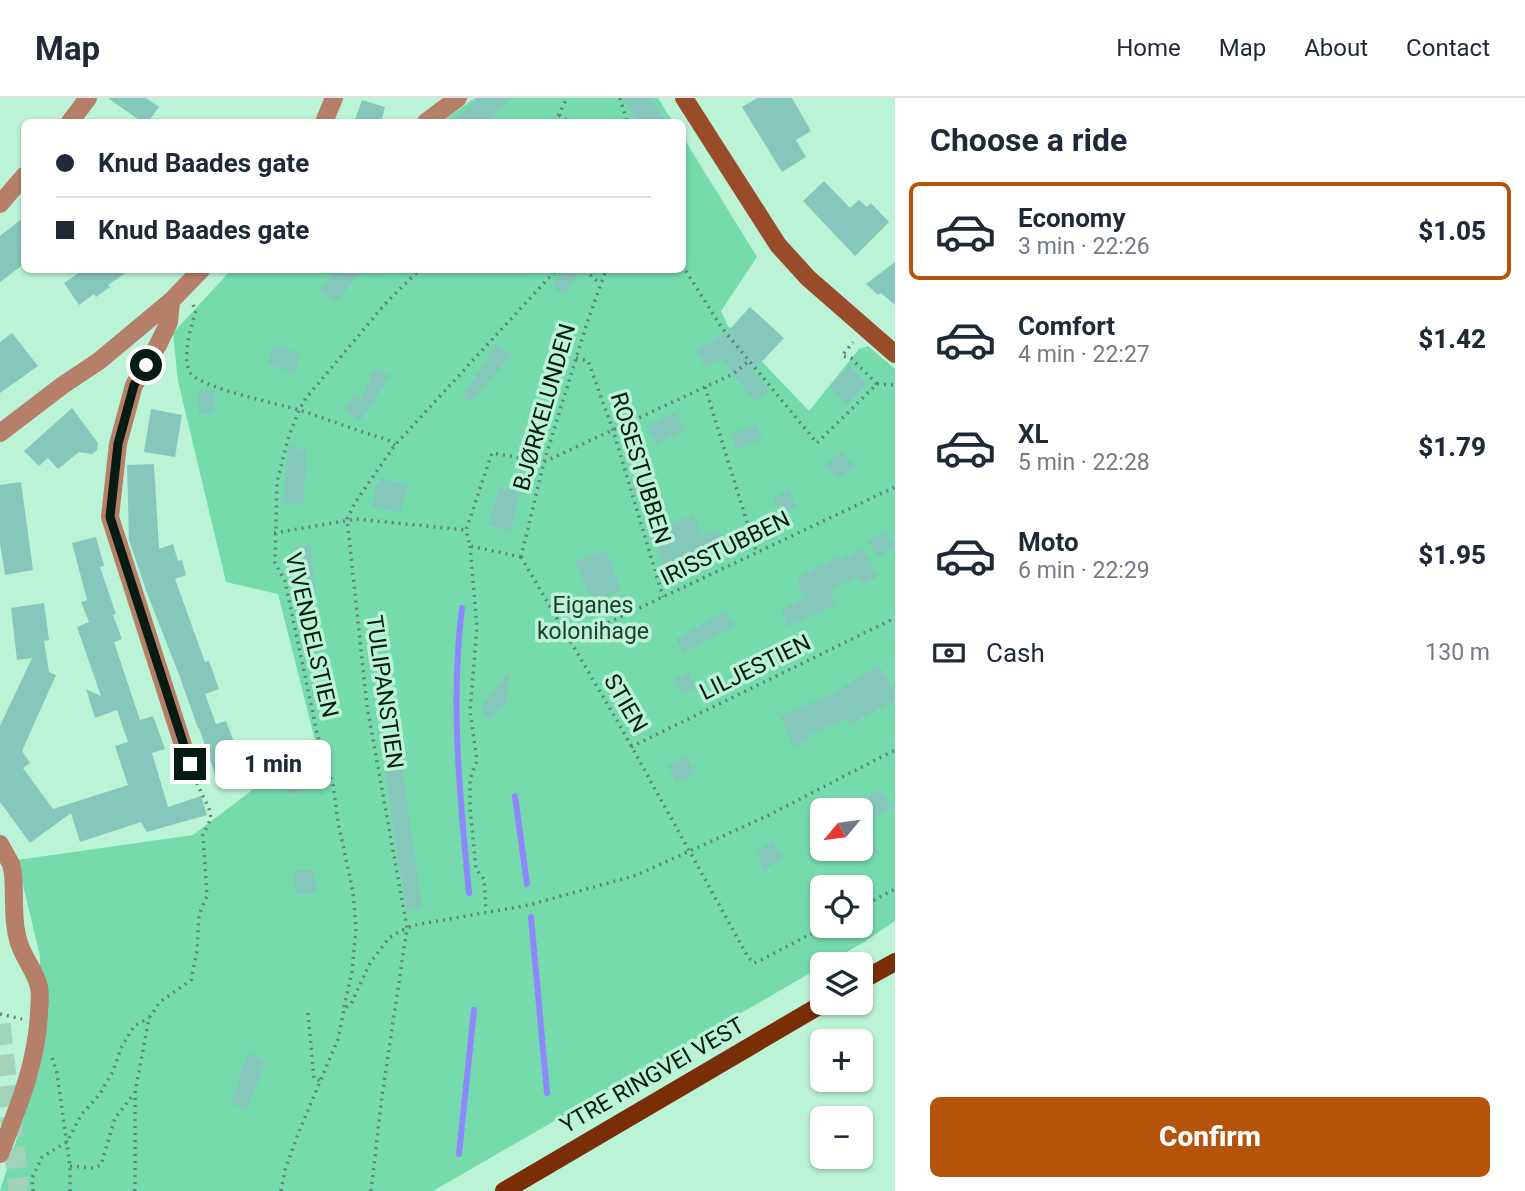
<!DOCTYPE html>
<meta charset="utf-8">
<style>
:root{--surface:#fff;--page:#f2f2f3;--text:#1f2937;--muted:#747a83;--line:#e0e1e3;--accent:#b45309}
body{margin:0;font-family:Roboto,sans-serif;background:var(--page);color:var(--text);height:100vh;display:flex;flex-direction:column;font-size:26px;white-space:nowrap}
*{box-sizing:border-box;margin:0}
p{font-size:23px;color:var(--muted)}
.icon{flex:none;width:38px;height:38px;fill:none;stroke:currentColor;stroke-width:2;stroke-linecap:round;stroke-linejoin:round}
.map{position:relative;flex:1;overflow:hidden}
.panel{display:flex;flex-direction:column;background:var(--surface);width:630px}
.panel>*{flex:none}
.top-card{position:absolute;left:21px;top:21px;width:665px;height:154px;border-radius:10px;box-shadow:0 2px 5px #0004;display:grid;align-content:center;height:154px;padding:0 35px;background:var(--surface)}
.needle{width:46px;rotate:241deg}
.fabs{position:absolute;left:810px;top:700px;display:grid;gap:14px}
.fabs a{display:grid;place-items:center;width:63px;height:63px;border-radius:10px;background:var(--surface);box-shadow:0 2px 5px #0004;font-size:35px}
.end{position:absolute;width:32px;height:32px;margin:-16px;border:9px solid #061c12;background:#fff;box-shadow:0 0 0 4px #fff}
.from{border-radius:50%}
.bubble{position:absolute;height:49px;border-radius:10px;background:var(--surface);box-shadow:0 2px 5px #0004;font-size:23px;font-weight:800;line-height:49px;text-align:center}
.top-card b{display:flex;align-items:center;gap:24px;height:66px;font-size:26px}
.top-card b+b{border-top:2px solid var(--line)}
.top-card i{width:18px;height:18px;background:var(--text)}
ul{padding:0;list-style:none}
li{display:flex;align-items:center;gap:21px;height:98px;margin:0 14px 10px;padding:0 21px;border:4px solid transparent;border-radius:10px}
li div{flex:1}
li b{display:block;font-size:26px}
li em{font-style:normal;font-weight:800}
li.current{border-color:var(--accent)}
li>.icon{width:63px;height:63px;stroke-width:1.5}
h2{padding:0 35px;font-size:32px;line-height:84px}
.pay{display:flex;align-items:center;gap:18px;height:77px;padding:0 35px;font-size:26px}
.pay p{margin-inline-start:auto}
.cta{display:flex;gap:14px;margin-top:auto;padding:14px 35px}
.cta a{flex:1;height:80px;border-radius:10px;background:var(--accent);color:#fff;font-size:28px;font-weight:800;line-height:80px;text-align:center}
header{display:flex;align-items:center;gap:42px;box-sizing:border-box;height:98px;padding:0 35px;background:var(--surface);border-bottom:2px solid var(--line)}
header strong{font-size:33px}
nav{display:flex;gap:38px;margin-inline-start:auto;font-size:24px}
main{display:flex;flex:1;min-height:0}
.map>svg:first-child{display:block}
.green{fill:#75dbad;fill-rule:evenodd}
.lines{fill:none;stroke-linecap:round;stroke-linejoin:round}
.stream{stroke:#8c89fe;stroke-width:6}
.building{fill:#86c7bc}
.motorway-tunnel{stroke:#a0d3b9;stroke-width:21;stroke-dasharray:21 10;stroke-linecap:butt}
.path{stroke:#5f8572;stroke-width:3.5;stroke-dasharray:2 5;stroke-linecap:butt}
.minor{stroke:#b67f69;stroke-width:18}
.secondary{stroke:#9a4c2a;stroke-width:18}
.primary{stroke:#792e07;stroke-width:18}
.route{stroke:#061c12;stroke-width:9}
.labels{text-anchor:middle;stroke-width:7;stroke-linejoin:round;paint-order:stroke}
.street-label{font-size:23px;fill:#061c12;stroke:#bbf3d6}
.park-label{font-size:23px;fill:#233d31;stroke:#bbf3d6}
</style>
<header>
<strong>Map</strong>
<nav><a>Home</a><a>Map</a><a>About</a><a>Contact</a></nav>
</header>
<main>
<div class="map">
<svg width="895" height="1093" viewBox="0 0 895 1093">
<rect width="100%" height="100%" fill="#bbf3d6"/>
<path class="green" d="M475,0H658L673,24H441Z
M683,39L757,159L721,213L728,228L809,313L859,251L868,248L895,271V823L864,844L433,1093H0L39,971L40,858L17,762L193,737L271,678L318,654L278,496L226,484L178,283L173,235L231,172H682ZM822,712H861V751H822ZM822,789H861V828H822Z"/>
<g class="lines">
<path class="stream" d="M462,510C450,605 460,700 469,795
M515,698L527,786
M531,819L547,995
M459,1056L474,912"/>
</g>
<path class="building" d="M108,0H146L159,9L148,24H142Z
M478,0H512L486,24H453Z
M623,0H651L666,24H638Z
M757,0H792L811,33L796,42L806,59L782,74L742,9Z
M362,2L385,9L381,24H354Z
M824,83L850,110L859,102L867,109L871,105L889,124L855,158L803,103Z
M24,119V166L0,184V138Z
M895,164V207L881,195L878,197L866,186Z
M83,172H130L108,187L110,189L96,199L94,196L79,207L64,185Z
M336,172H361L336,205L320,193Z
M565,172H580L567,194L557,193L552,184Z
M750,209L784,240L753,273L769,293L755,304L721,260L705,269L696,253L728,233Z
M12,235L38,268L0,295V244Z
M274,247L301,256L294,275L267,265Z
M495,247L512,257L470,304L463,299Z
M849,268L867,285L847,307L829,289Z
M374,271L390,278L360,323L344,312L354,296L361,301Z
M214,292L215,315L199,316L198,293Z
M72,310L98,345L97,352L92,356L79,354L58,371L48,360L39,368L24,353Z
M151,311L182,317L175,359L144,354Z
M676,314L685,332L656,346L646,328Z
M757,326L762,341L737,351L731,336Z
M290,348L307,353L303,406L283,405L286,364Z
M842,353L854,368L837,382L825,367Z
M154,366L159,451L173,446L178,463L182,462L186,477L175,481L205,564L209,563L219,591L205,596L216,626L226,623L244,670L216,679L199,630H198L178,574L147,495L129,442L127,367Z
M651,378L656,393L636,400L631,385Z
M382,380L408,387L400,415L372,408L376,388Z
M21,384L33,472L5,477L0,445V387Z
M499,389L521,395L510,433L488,427Z
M789,392L796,409L780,416L773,400Z
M693,417L703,438L719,431L726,454L709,461L705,450L663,468L651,435Z
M886,433L895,450L878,459L868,443Z
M96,439L104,468L100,469L116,516L113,517L122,541L114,544L140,622L153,618L165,651L152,655L168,709L201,698L207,717L147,734L141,724L80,744L71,715L30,745L0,704V628L32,560L17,562L11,510L44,505L49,542L44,543L49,574L56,577L22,653L30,665L23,670L53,711L128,687L115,648L128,644L117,612L95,620L86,591L101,598L77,529L89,524L81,504L87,502L72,445Z
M310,447L319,528L300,530L294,449Z
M863,450L878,478L862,487L857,478L830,494L836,506L788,529L781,512L805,500L797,485L800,484L798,479L839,459L841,462Z
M606,452L621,493L592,503L575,463Z
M725,513L735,528L683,555L676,541Z
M878,568L880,572L882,571L895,595V603L849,626L847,621L808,637L810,642L793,649L780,618L828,598Z
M509,574L507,602L490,623L481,609Z
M688,574L696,590L681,595L674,581Z
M686,658L695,675L676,684L668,667Z
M402,666L422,810L406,812L384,669Z
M298,674L304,692L287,697L281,679Z
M881,692L891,711L875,719L865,700Z
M861,714L879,754L861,763Z
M773,743L783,759L764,772L756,754Z
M314,771L317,795L296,797L293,773Z
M249,955L266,963L247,1011L231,1005L241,979L238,978Z"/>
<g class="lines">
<path class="motorway-tunnel" d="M0,926L19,1093"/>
<path class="path" d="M620,0L627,24
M559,17L569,24
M555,24L567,0
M682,167L722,230L817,345L877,286L851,260L842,258L853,244
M585,172L600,186
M193,207L196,213C191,227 181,263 191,276C205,291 276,305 299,312C328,321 356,333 386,341L395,347
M576,260L588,263L613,332L663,499
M877,286L895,287
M705,289L756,453
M274,435L356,421L466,432
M470,448L477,529L470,613L477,663L470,681V709L476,771L484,781L486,813
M521,459L619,626L748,859L754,865L759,863L826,828
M521,459L470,448L466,432L492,355L544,364L733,276L750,262
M521,459L544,364L587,225L606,172
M570,543L895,389
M631,649L895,520
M861,809L895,791
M344,909L352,874L356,830L353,794L338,724L333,687L317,635L285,483L275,465L277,384L288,341L299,312L306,300L385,206L419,172
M308,915L314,981L322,983
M0,916L22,921
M52,960L57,975L70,1068V1093
M70,1068L93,1070L101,1067L115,1020L133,997
M33,1093L32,1080L42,1059L67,1044L81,1017L100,996L113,973L121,950L134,928L149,920
M135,1093V995L149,920L160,904L191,882L197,853L199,817L207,798L203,737L211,720L209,711L195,681
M281,1093L285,1072L298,1036L338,941L344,911L351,906L370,865L389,840L400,833L415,827L529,807L637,777L769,717L895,652
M371,1093L382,998L407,830L367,608L347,421L356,403L395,347L556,172"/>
<path class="minor" d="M70,24L88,0
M324,24L334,0
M426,24L458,0
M0,106L24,78
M171,203L169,224L158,247L134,287L118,346L110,419L189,666
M0,335L63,287L99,263L171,203L201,172
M0,746L11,766L13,775C15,798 12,823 19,845C24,861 36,874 39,889C41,898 39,908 39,916C36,968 18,1009 0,1056"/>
<path class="secondary" d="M684,0L778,147L808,180L895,256"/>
<path class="primary" d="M861,883L895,864
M504,1093L824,905"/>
</g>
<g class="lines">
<path class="route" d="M146,267L134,287L118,346L110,419L190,666"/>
</g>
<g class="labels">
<g class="street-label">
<text transform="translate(544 309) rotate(-74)" y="8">BJØRKELUNDEN</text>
<text transform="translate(641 370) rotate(73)" y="8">ROSESTUBBEN</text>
<text transform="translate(725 450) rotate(-26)" y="8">IRISSTUBBEN</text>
<text transform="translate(312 537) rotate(77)" y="8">VIVENDELSTIEN</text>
<text transform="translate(755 569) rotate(-26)" y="8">LILJESTIEN</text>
<text transform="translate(385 594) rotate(82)" y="8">TULIPANSTIEN</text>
<text transform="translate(626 605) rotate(60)" y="8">STIEN</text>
<text transform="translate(652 977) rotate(-30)" y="8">YTRE RINGVEI VEST</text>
</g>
<g class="park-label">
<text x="593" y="515">Eiganes<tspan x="593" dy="26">kolonihage</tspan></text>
</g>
</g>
</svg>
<div class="fabs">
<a><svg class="needle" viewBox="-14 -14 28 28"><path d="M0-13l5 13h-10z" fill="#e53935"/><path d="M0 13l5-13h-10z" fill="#747a83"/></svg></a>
<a><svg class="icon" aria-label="locate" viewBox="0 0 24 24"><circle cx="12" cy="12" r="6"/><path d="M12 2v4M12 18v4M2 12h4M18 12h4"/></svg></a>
<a><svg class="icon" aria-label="layers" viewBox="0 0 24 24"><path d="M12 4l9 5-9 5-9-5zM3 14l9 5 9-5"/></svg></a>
<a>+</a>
<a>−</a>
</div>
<i class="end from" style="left:146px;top:267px"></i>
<i class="end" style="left:190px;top:666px"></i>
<div class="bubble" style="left:215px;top:642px;width:116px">1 min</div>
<div class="top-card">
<b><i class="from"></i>Knud Baades gate</b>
<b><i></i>Knud Baades gate</b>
</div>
</div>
<section class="panel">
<h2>Choose a ride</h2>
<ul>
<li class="current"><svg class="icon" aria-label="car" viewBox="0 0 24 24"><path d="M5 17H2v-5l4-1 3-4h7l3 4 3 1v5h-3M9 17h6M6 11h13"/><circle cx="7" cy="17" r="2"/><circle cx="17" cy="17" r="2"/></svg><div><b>Economy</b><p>3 min · 22:26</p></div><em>$1.05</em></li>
<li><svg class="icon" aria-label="car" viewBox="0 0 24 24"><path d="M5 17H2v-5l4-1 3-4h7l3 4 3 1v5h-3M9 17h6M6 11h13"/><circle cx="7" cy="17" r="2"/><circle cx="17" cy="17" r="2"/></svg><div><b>Comfort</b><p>4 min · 22:27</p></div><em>$1.42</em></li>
<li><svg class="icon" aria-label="car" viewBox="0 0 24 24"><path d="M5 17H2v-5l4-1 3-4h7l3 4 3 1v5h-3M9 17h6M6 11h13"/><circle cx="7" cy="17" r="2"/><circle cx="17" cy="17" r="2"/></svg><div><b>XL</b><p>5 min · 22:28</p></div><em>$1.79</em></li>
<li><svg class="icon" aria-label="car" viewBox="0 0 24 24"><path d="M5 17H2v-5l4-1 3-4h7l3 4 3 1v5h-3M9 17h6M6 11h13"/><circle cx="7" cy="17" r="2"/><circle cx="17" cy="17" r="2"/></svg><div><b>Moto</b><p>6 min · 22:29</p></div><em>$1.95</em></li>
</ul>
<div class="pay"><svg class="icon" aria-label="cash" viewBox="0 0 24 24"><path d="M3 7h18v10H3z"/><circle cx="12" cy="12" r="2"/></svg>Cash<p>130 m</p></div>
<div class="cta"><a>Confirm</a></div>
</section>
</main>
